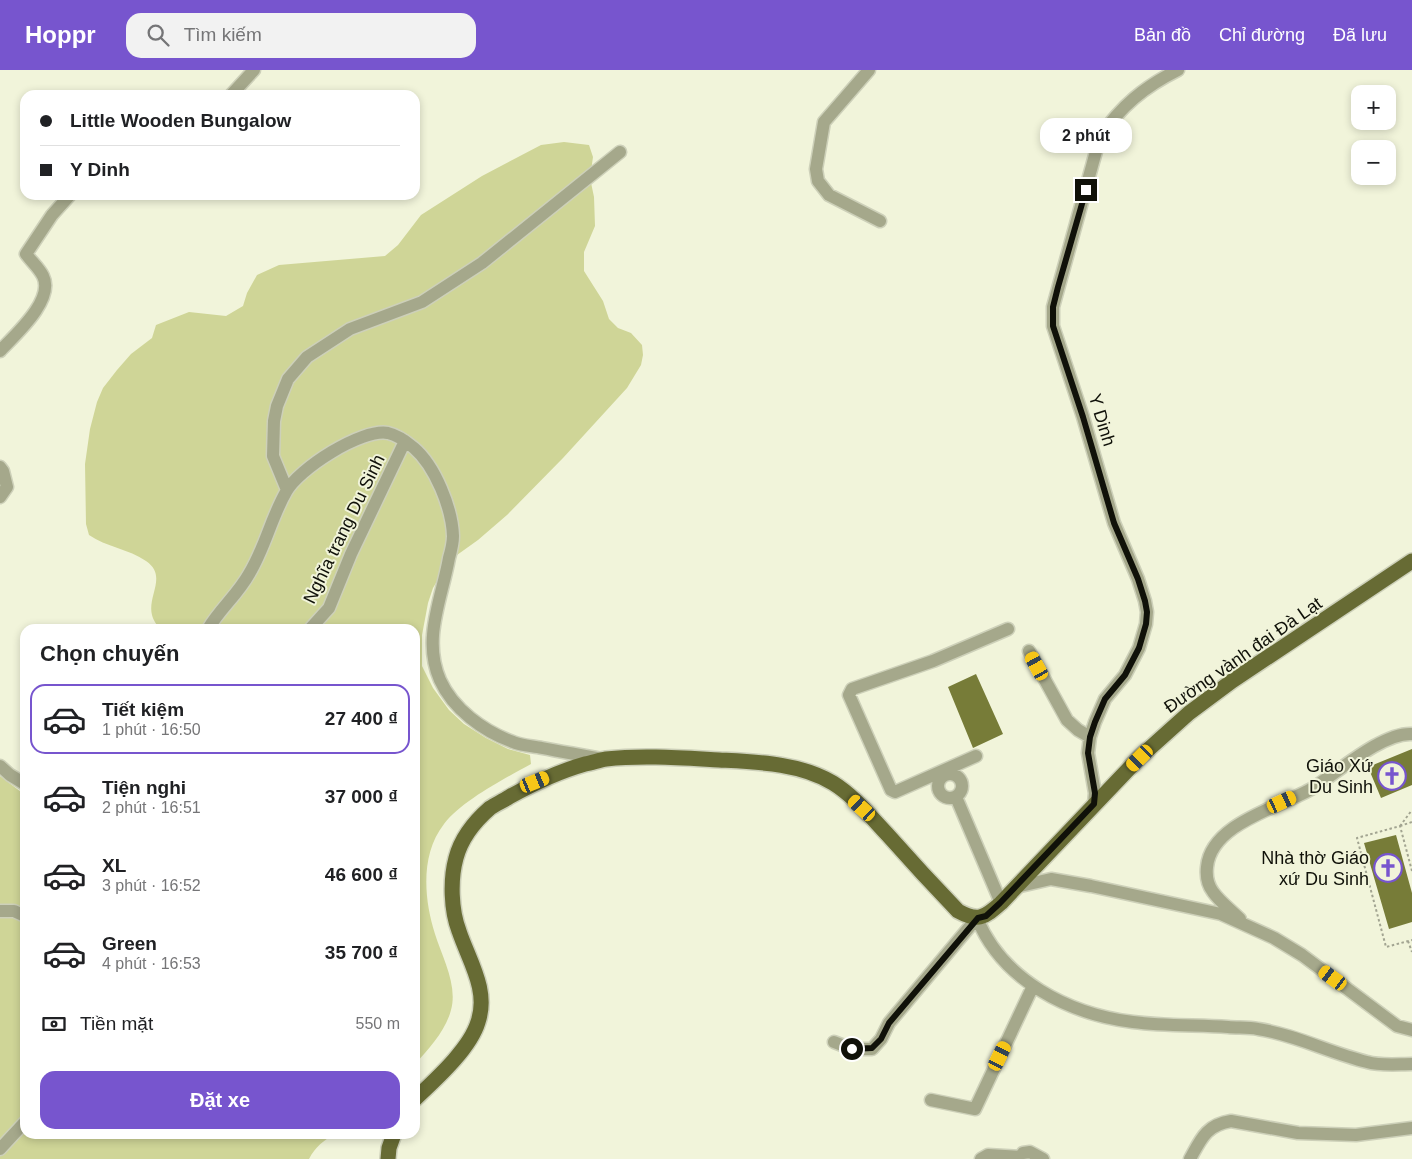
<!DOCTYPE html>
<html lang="vi">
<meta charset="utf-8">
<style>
:root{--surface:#fff;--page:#f2f2f2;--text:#202124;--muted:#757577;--line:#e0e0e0;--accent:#7755ce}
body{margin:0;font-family:Arial,sans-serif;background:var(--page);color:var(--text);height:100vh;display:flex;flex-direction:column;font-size:19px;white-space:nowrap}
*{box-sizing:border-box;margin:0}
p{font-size:16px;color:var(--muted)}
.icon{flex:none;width:28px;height:28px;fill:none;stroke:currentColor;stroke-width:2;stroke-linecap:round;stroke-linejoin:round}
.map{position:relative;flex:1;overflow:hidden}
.panel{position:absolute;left:20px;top:554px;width:400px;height:515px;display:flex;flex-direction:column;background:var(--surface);border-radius:15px;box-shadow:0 2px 8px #0003}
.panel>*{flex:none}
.hud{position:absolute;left:20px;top:20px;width:400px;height:110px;border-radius:15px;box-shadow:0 2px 8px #0003;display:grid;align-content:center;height:110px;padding:0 20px;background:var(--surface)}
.buttons{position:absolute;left:1351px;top:15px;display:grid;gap:10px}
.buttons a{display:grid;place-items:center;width:45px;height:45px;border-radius:10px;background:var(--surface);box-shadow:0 2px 8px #0003;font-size:25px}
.end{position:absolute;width:22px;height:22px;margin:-11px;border:6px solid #101109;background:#fff;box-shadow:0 0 0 2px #fff}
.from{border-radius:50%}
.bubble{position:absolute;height:35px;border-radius:15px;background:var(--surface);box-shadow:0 2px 8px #0003;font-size:16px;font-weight:700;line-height:35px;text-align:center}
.car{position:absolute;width:15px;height:30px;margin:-15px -8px;border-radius:6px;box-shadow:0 0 4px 1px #0007;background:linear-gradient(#f5c518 24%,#345 0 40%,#f5c518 0 76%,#345 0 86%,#f5c518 0)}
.hud b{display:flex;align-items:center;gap:18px;height:48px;font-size:19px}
.hud b+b{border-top:1px solid var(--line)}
.hud i{width:12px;height:12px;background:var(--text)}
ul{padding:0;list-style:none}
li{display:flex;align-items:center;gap:15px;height:70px;margin:0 10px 8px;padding:0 10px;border:2px solid transparent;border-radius:15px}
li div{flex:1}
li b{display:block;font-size:19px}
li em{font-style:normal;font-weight:700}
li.on{border-color:var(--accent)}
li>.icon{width:45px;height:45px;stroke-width:1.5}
h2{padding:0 20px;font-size:22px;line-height:60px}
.pay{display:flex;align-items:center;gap:12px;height:55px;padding:0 20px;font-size:19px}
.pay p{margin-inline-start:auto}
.cta{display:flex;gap:10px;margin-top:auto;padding:10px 20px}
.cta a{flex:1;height:58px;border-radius:15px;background:var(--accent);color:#fff;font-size:20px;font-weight:700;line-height:58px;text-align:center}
header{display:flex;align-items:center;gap:30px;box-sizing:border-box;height:70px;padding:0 25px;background:var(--accent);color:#fff}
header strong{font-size:24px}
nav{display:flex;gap:28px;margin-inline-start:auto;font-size:18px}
.search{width:350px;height:45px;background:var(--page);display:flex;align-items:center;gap:12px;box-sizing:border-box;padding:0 18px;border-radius:15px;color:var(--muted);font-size:19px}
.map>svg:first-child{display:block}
.green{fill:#cfd597}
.building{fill:#777c38}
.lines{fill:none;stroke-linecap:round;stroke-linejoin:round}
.minor-casing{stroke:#cdd0b9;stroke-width:15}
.major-casing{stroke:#cdd0b9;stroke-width:18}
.path{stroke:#a2a491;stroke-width:2;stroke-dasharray:2.5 2.5;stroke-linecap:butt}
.minor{stroke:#a5a88b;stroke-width:12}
.major{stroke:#676b34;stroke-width:15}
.route{stroke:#101109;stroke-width:6}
.labels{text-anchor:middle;stroke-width:4;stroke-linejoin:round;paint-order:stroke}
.street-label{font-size:18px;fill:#101109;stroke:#f1f4da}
.poi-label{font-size:18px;fill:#101109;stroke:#f1f4da;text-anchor:end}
</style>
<header>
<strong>Hoppr</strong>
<div class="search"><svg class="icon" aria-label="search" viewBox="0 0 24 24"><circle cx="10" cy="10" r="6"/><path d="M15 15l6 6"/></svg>Tìm kiếm</div>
<nav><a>Bản đồ</a><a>Chỉ đường</a><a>Đã lưu</a></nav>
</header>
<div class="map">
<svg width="1412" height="1089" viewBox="0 0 1412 1089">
<rect width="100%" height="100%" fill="#f1f4da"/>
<path class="green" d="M564,72L589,75L593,87L590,108L594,127L595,156L584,182V201L603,231L609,249L618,258L631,263L642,275L643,285L641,295L627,318L563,388L507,445L478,470L457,485L443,501L433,518L428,533L422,565V596L433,618L449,640L464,654L486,668L508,679L530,685L531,694C504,709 463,730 444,754C420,785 424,829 435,864C442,887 458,915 451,940C446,960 429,979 415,994V559H160C157,555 153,550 152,545C147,526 168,506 146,491C129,479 106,477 89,465L86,454L85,394L90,359L97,332L103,318L117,300L131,284L152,268L156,255L189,242L226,246L243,236L247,223L257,205L279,195L385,186L398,175L421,145L482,106L541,75Z
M0,706L25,725V1064H335C324,1070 315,1077 309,1089H0Z"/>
<path class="building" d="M976,604L1003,664L973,678L948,617Z
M1412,679V715L1381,728L1368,697Z
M1396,765L1412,823V852L1389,859L1364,773Z"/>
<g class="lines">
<defs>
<path id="minor" d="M869,0L824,52L816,99L818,111L829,125L880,151
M231,25L254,0
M0,281C15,265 55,230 43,206C39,198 31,191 26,184L52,145L70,125
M0,397L3,401L7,417L0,427
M287,420L273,386L274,351L277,336L288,309L307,287L350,259L422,232L482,193L620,82
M208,559C220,539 238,524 249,504C265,478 271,448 286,422C298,399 362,358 388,363C397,365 407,372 414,378C435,396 452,438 453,466C453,473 451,481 449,488C442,528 422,569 440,610C453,639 483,661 513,672C522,676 533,676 542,678C562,682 582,685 602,689
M310,559L329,538L351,484L405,371
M1029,581L1067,650L1078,660L1090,667
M976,686L895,722L891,720L849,625L852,619L933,591L1008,559
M0,696L10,705L25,714
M938 716a12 12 0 1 1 24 0a12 12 0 1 1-24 0Z
M956,727L1001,833
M1094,734L1095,723L1088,683L1090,667L1095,652L1105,629L1125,605L1139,578L1146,554L1147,542L1145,531L1138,509L1114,453L1083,347L1053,256V237L1100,67C1121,36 1144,17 1178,0
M1016,817L1051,809L1091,816L1221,844L1274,868L1302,885L1397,956L1412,960
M0,841H14L25,846
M1240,849C1231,840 1220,832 1213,822C1207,814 1206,806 1207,797C1211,753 1281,737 1313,718C1338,702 1383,662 1412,664
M834,972L852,979H872L881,969L889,953L977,848C1002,910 1068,944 1133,952C1164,956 1196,955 1228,957C1238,958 1248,957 1258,959C1296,965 1330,983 1367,992C1381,996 1398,994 1412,994
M931,1030L975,1039L1033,916
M0,1079L25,1052
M981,1089L988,1085L1020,1087
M1020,1089L1023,1083L1030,1082L1043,1089
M1190,1089C1201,1069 1206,1055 1231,1051L1298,1063L1356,1065L1412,1058"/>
<path id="major" d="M415,1029C435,1010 470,979 478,952C489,920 469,891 459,861C451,840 450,810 456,788C461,769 475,751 490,738C496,734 503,731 509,727C534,713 557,702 585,694C592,693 599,690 606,689C643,685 682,688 719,690C757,692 800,693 833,713C854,726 870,746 887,764C910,790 934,816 958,841C978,852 984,848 1001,833L1140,687L1189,643L1232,611L1412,491
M388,1089L389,1078L394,1064"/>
</defs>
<use href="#minor" class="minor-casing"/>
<use href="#major" class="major-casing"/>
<path class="path" d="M1400,756L1412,740
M1400,756L1412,752
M1412,801L1400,756L1357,768L1386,877L1412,870
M1408,871L1412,882"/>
<use href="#minor" class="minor"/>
<use href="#major" class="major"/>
</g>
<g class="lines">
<path class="route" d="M852,979L872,978L881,969L889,953L978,848L986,846L1000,833L1094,734L1095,723L1088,683L1090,667L1095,652L1105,629L1125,605L1139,578L1146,554L1147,542L1145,531L1138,509L1114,453L1083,347L1053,256V237L1058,217L1086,120"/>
</g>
<defs>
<symbol id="church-ring" viewBox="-11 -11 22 22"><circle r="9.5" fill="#f1f4da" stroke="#7755ce" stroke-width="1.5"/><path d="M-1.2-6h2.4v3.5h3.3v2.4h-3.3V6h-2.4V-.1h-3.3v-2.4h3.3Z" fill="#7755ce"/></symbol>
</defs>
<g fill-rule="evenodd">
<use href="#church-ring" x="1376" y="690" width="32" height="32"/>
<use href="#church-ring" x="1372" y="782" width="32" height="32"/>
</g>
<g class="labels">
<g class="street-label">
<text transform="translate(1102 350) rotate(73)" y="6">Y Dinh</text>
<text transform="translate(344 459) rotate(-64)" y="6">Nghĩa trang Du Sinh</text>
<text transform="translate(1243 585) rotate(-35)" y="6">Đường vành đai Đà Lạt</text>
</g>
<g class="poi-label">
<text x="1373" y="702">Giáo Xứ<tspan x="1373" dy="21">Du Sinh</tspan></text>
<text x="1369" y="794">Nhà thờ Giáo<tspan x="1369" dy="21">xứ Du Sinh</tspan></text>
</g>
</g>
</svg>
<div class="buttons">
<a>+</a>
<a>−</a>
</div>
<i class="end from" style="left:852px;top:979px"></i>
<i class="end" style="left:1086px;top:120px"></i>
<div class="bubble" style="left:1040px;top:48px;width:92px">2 phút</div>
<i class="car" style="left:1037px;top:596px;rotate:331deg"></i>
<i class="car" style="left:1140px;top:688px;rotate:225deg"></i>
<i class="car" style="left:535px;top:712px;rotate:68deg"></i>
<i class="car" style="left:1282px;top:732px;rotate:65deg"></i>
<i class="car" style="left:862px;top:738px;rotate:312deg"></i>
<i class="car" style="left:1333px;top:908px;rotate:306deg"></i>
<i class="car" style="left:1000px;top:986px;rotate:26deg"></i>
<div class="hud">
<b><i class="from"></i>Little Wooden Bungalow</b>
<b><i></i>Y Dinh</b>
</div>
<section class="panel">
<h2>Chọn chuyến</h2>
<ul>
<li class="on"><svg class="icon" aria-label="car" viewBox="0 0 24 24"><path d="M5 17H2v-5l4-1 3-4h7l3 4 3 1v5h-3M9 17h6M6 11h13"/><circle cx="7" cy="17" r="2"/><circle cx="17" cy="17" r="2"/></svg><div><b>Tiết kiệm</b><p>1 phút · 16:50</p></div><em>27 400 ₫</em></li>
<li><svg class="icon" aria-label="car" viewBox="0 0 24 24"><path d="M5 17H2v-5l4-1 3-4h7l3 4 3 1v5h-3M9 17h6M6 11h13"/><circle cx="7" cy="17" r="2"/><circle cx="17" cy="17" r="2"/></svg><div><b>Tiện nghi</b><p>2 phút · 16:51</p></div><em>37 000 ₫</em></li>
<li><svg class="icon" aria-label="car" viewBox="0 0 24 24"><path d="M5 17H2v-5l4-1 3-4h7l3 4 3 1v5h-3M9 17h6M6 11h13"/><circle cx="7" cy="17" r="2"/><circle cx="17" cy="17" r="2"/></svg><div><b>XL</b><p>3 phút · 16:52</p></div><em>46 600 ₫</em></li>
<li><svg class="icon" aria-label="car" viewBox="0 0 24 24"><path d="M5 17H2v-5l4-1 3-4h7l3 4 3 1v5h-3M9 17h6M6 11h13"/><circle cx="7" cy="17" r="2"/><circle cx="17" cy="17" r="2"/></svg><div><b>Green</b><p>4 phút · 16:53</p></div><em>35 700 ₫</em></li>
</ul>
<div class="pay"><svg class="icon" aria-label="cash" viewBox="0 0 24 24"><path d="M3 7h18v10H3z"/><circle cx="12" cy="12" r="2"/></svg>Tiền mặt<p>550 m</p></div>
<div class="cta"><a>Đặt xe</a></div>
</section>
</div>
